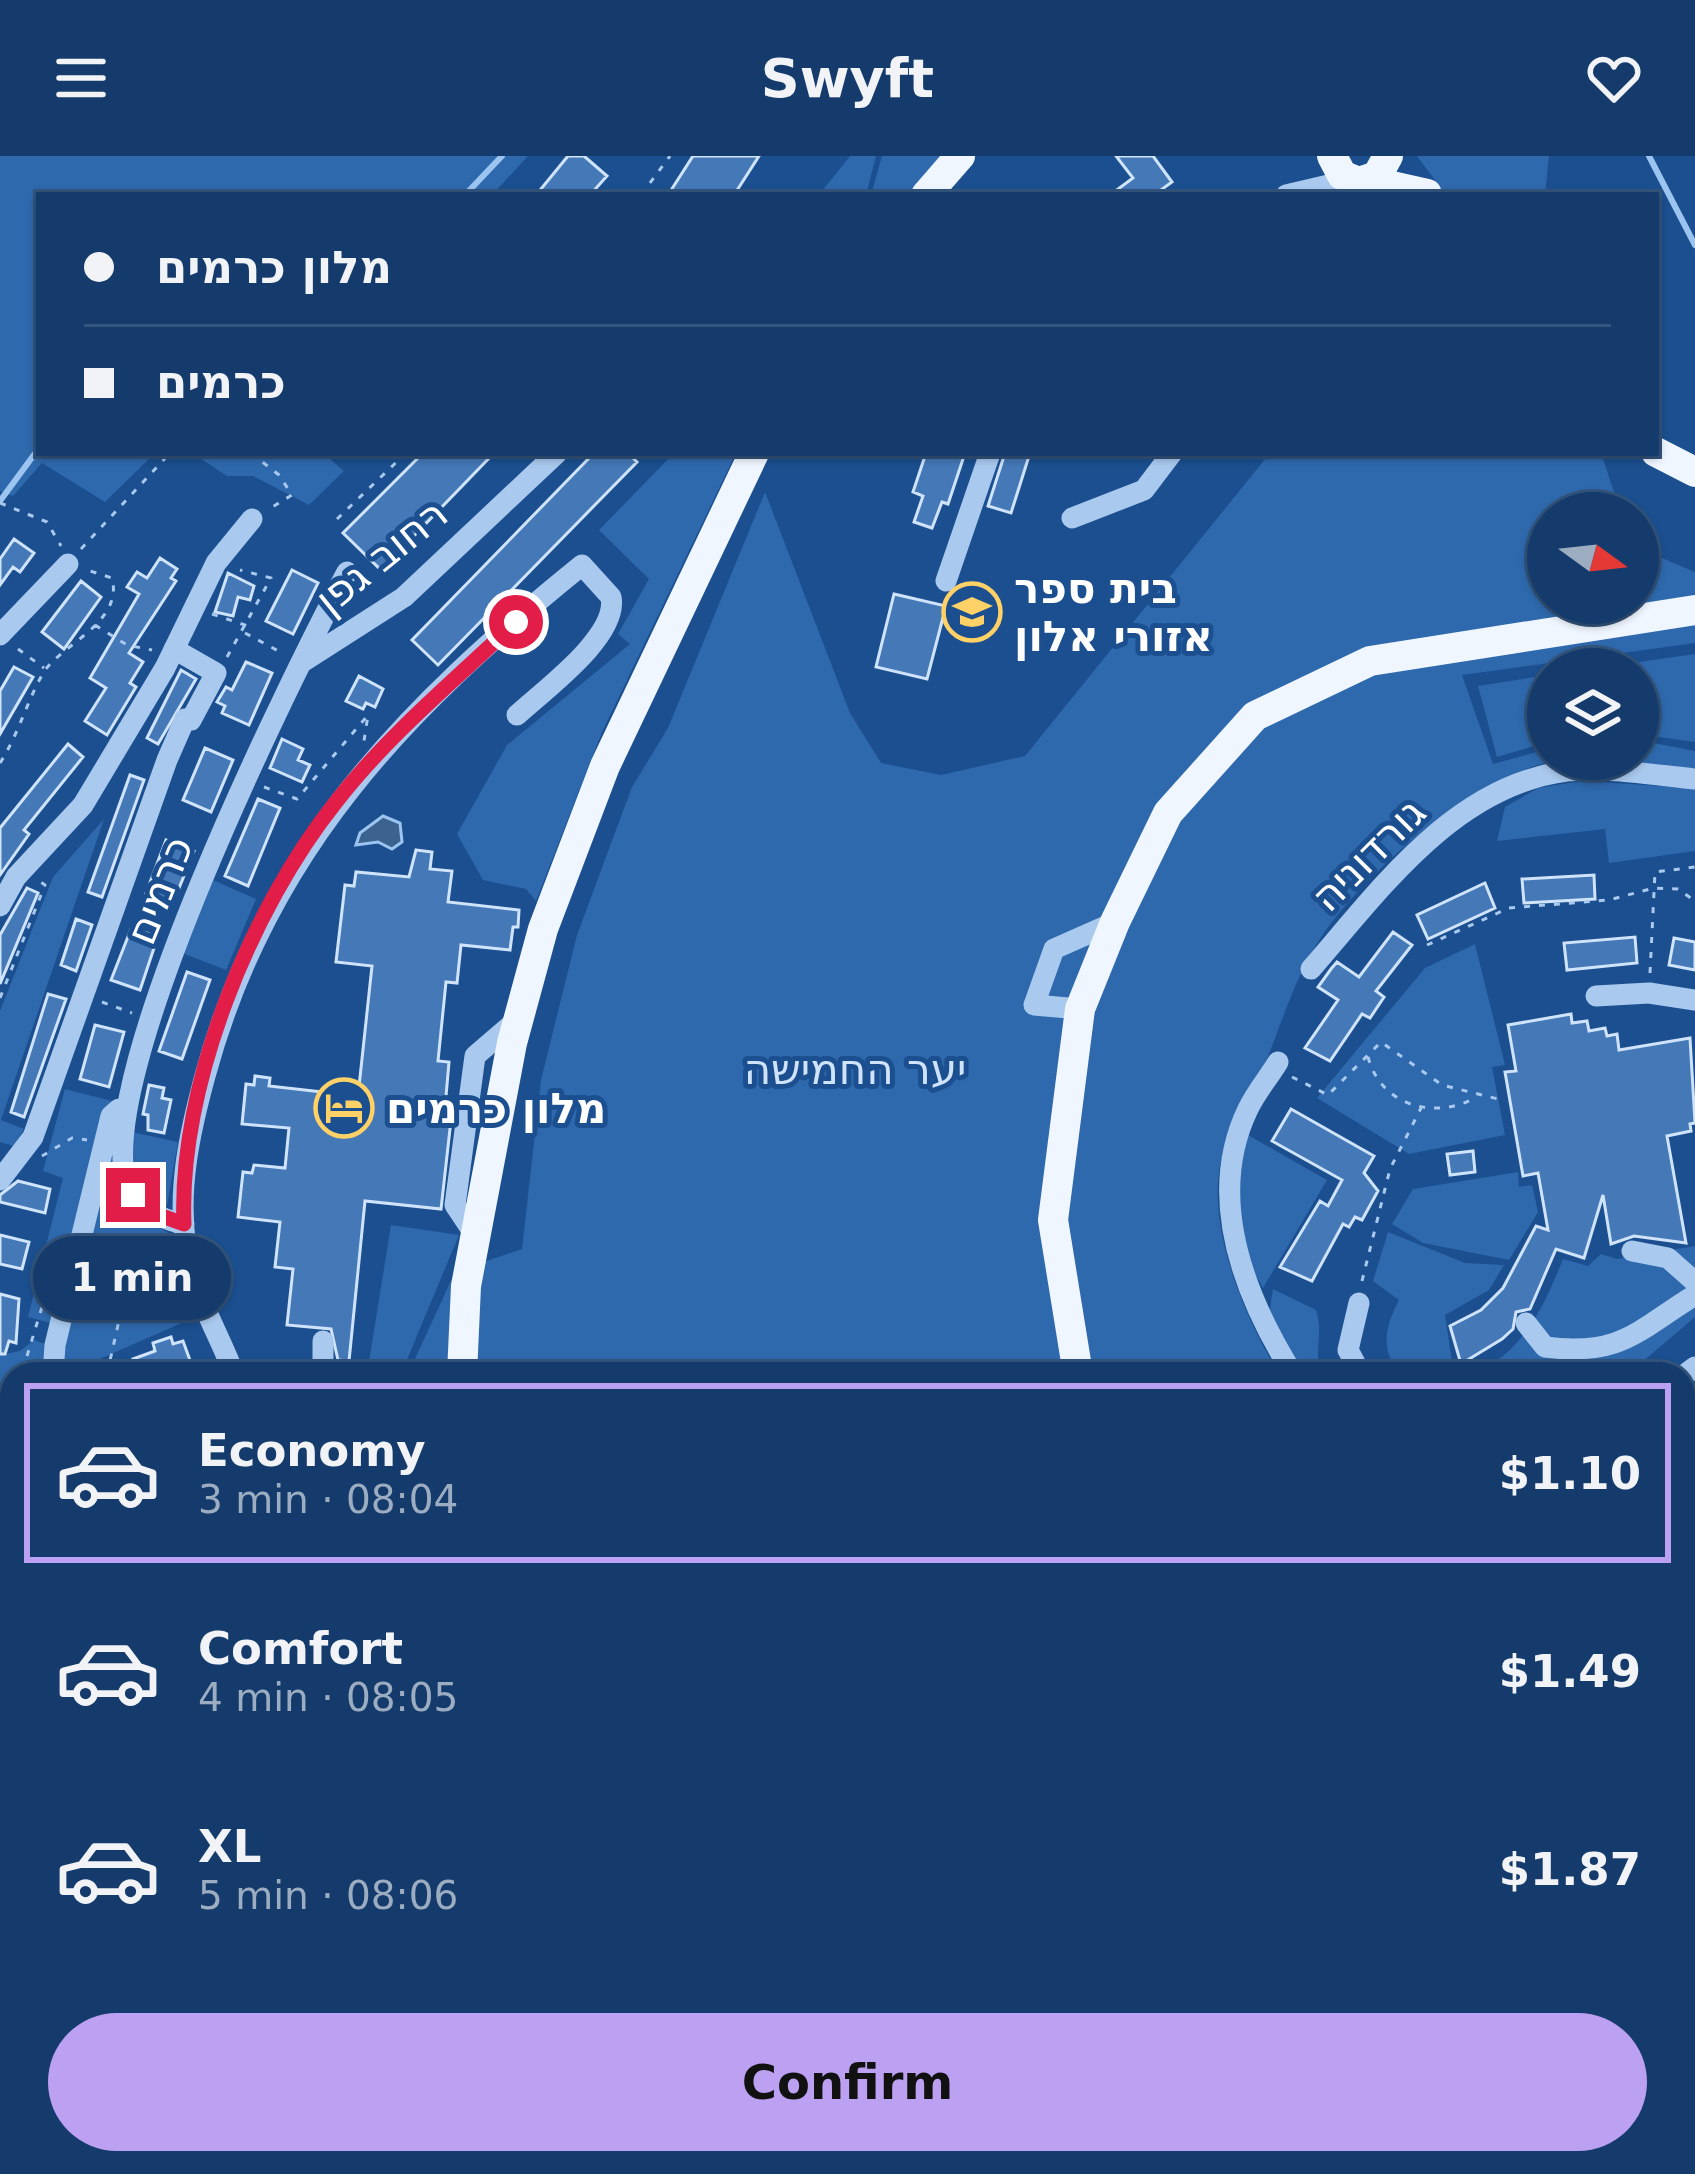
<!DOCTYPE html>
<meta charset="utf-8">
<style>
:root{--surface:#143b6b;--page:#1d4271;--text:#f1f3f6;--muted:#9dadc1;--line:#33557e;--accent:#bca0f2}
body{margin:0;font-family:"DejaVu Sans",Heebo,sans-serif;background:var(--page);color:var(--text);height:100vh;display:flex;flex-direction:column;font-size:45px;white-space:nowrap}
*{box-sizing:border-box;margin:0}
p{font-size:39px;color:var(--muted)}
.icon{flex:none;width:66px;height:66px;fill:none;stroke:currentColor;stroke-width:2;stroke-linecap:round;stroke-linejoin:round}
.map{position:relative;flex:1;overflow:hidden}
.side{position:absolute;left:0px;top:1206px;width:1695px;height:813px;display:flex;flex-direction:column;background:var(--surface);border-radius:36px 36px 0 0;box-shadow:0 3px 9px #0004,0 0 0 3px var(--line)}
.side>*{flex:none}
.banner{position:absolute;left:36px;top:36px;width:1623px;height:264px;border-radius:0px;box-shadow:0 3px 9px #0004,0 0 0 3px var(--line);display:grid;align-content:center;height:264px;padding:0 48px;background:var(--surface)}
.needle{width:78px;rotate:105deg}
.tools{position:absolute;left:1527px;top:336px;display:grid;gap:24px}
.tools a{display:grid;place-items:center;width:132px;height:132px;border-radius:50%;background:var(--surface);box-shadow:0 3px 9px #0004,0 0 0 3px var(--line);font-size:60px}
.end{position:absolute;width:54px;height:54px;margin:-27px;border:15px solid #e11d48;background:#fff;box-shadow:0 0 0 6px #fff}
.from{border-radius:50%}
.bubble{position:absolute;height:84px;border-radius:42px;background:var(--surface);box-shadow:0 3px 9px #0004,0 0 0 3px var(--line);font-size:39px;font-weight:800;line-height:84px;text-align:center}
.banner b{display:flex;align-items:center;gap:42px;height:114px;font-size:45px}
.banner b+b{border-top:3px solid var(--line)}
.banner i{width:30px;height:30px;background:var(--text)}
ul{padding:21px 0 0;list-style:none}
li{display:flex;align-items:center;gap:36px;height:180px;margin:0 24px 18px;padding:0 24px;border:6px solid transparent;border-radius:0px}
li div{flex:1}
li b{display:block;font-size:45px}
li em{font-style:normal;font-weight:800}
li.active{border-color:var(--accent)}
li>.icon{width:108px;height:108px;stroke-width:1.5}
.action{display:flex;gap:24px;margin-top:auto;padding:24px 48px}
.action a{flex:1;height:138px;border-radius:72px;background:var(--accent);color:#111;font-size:48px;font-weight:800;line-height:138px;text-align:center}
header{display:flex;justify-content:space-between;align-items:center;height:156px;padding:0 48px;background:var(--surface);font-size:54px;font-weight:800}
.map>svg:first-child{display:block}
.green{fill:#2e69ad}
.water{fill:#3c6290;stroke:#9cc4f0;stroke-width:3}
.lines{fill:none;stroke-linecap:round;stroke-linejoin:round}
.stream{stroke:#9cc4f0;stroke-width:6}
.building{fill:#4478b7;stroke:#cfe3fa;stroke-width:3}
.path{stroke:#a9c9ee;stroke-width:3;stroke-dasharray:6 9;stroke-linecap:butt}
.minor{stroke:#a9c9ee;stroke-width:21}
.major{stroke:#f0f6ff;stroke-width:30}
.route{stroke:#e11d48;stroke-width:15}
.labels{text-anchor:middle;stroke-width:10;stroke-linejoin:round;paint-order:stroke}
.street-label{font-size:42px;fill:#fff;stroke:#1b4f8f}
.poi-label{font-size:42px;font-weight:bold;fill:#fff;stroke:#1b4f8f;text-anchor:start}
.park-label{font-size:42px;fill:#cfe3fa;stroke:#1b4f8f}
</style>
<header><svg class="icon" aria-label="menu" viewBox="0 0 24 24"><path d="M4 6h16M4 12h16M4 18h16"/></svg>Swyft<svg class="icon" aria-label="heart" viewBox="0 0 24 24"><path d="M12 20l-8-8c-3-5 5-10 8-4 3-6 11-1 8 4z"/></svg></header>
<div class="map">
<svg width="1695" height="2018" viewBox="0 0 1695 2018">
<rect width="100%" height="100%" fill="#1b4f8f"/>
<path class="green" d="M0,0H528L492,39H39V297H155L105,346L42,307L13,340L0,335Z
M850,0H876L866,39H819Z
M882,0H943L907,39H871Z
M1417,0H1549L1545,39H1446Z
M192,297H323L344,315L309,349L253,320H227Z
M674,297H736L602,576L536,745L526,733L483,724L457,678L507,589L630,488L618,478L649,423L599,374Z
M1270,297H1601L1621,357H1548V447H1638V392L1695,416V487L1462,519L1493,608L1548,593V603H1573C1488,606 1371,711 1324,777C1293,821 1279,878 1257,927C1246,952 1225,983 1220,1010C1208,1077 1246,1163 1279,1218H408L455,1116L522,1093L541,924L577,779L632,631L668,572L765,336L850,557L881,607L941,619L1025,600Z
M1695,498V586L1638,578V513H1591Z
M1548,519V586L1497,601L1478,530Z
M1638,584L1695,595V616L1608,603H1638Z
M1581,625L1695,632V695L1609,707L1605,673L1497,685L1505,651L1538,632Z
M104,663L1,964L24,973L14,990L0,986V855L53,721Z
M213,724L256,743L226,814L182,797Z
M1475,788L1505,909L1492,911L1505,979L1409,998L1317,942L1425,812Z
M65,933L116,946C108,1013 107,1042 170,1078L186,1165L100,1203L103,1218H61L66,1171L28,1161L63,1022L43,1015Z
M132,976L178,986L167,1049C131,1046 135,1004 132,976Z
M1248,979L1327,1024L1263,1132C1234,1086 1233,1030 1248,979Z
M1518,1016L1519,1031L1532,1029L1538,1056L1509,1104L1423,1087L1392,1068L1413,1033Z
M391,1069L459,1079L401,1218H367Z
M1388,1076L1465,1107L1504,1109L1489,1134L1445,1159L1453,1212L1399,1218C1380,1191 1385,1172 1399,1144L1373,1125Z
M1695,1090V1161L1628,1218H1471C1522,1200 1544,1150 1563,1103L1588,1110L1601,1098L1617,1103Z
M1273,1133L1316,1154C1324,1177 1313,1196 1321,1218H1303L1269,1160Z
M34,1184L45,1188V1218H12V1309L0,1305V1199L20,1195Z
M1683,1369L1695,1377V1555L1683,1550Z
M0,1602L12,1606V2007H57L52,2018H0Z
M1695,1969V2018H1604L1624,2007H1683V1975Z
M62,2007H1425L1432,2018H58Z"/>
<path class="water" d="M383,660L400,667L402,686L392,693L378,686L356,689L360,677Z"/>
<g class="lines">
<path class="stream" d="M1649,0L1695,89
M465,39L502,0
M0,345L39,292
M1683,1709L1692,1710"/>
</g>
<path class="building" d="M568,0H584L607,20L590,39H536Z
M693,0H759L734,39H668Z
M1116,0H1153L1172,26L1154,39H1110L1133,22Z
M423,297H494L381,414L343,377Z
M594,297H628L637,306L438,509L412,484Z
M926,297H965L948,348L942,346L932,372L914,366L923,340L913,336Z
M1005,297L1029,300L1011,357L988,350Z
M14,383L34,397L20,416L13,411L0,429V403Z
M160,402L177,413L171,422L176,425L129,497L143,506L130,527L136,531L107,579L85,565L106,532L90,522L139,438L127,431L137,416L147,422Z
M292,414L318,427L293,478L266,465Z
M228,417L254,430L250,444L238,441L233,460L215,456Z
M81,425L101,441L64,493L42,476Z
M894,438L946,450L927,523L876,511Z
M246,506L272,517L249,569L222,557L225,550L217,546L226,531L232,534Z
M14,511L33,521L0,578V535Z
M181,514L196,523L158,588L147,582Z
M359,520L383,533L375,551L366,547L363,553L346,545Z
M282,583L303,593L298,604L310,609L302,626L270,612Z
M68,588L83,601L24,674L29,678L0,719V672Z
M205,592L233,604L211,656L183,644Z
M130,619L144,624L102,741L88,736Z
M258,643L280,652L248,730L225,720Z
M166,684L194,695L173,747L146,737Z
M416,694L432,696L430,713L452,715L448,746L519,754L518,771H513L510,794L461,789L457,827L446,826L438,905L449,906L444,963L451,964L441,1053L365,1045L349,1205L338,1204L331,1173L287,1169L293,1113L275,1111L280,1066L238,1061L243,1016L252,1017L254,1009L285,1012L289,972L242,968L246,928L254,929L255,920L270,922L269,930L358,940L372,810L336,806L345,729L354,730L356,716L409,721Z
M1594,719L1595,743L1524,747L1522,723Z
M1485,727L1495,752L1428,783L1417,759Z
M27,732L38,737L0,828V779Z
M76,763L92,769L76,815L61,809Z
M131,773L158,780L140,834L111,824Z
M1393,776L1412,789L1376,835L1384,841L1370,862L1362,858L1330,905L1305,892L1338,844L1318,831L1331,813L1337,806L1359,821Z
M1635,781L1637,807L1567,814L1564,787Z
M1674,782L1695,786V814L1669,809Z
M187,816L210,824L182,903L159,895Z
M48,838L66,843L24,961L11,956Z
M1571,858L1572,867L1587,865L1589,875L1605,872L1607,880L1617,878L1619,894L1690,882L1695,967L1690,968L1691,975L1667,980L1686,1087L1634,1080L1611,1088L1603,1039L1584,1102L1556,1093L1530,1153L1516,1156L1513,1173L1502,1183L1461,1208L1450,1170L1481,1154L1503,1132L1536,1070L1548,1074L1538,1017L1523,1020L1505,916L1516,915L1508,869Z
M95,869L124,876L109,931L80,923Z
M149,929L164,932L162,942L171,944L164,977L148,974V959L143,958Z
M1291,953L1374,1000L1364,1017L1378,1035L1362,1064L1355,1061L1349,1071L1343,1068L1312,1125L1280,1111L1320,1045L1328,1050L1342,1024L1272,985Z
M1473,995L1475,1016L1450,1019L1447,998Z
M18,1025L50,1033L45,1057L0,1046V1039Z
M0,1079L29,1086L22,1113L0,1108Z
M0,1138L19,1143L16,1187L9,1185L5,1198H0Z
M171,1181L173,1188L183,1185L195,1218H138L133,1203L155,1195L153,1187Z"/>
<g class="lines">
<path class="path" d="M641,39L670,0
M251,297L279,319L292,339L269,353
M0,347L47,366L61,390
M337,363L406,297
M81,393L170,297
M212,458L248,470
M95,469L127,489L152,494
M245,477L284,498
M18,493L44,512
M227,501L271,422L240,414
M0,607C18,579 26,548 42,519C58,489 124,468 112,422L87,414
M264,631L297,643L368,559L364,585
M1427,789L1509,752L1609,744L1654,732L1678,733L1695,745
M1650,817L1655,716L1695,711
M0,842L45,729L39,725
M102,846L132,857
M1368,901C1381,950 1434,964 1475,942
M1292,921L1328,939L1381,886L1442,929L1502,944
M42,1000L72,982L87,984
M1362,1125L1390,1013L1421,952
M27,1200L42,1151
M107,1218L135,1093L149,1080
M1,1312L6,1295
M1683,1948L1695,1941
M41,2018L44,2007
M1529,2018L1561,2007"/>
<path class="minor" d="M1286,39L1350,24
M1072,362L1144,334L1172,297
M946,425L990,297
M0,479L68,408
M301,507L404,441L557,297
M0,750L16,721L83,649L165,512L216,407L252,363
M1311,813C1379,735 1454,629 1567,615C1608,611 1654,619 1695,623
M1596,840L1649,837L1695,844
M1080,853L1034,849L1054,793L1115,766
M1278,906C1269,921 1256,936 1248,953C1205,1042 1245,1141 1293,1218
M0,1024L33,981L167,604L185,563L191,564L216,517L174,493
M184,1068C160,1063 136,1053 127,1028C91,924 291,522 347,416
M475,1079L455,1049L475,900L518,863
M1632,1095L1668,1102L1695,1126
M1359,1147L1348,1194L1361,1218
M1526,1167L1545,1191C1621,1201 1638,1174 1695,1139
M323,1185V1218
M53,1218L55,1189L111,960L119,953
M234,1218C218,1175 193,1137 186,1091C177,1033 190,975 205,920C266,694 405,552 582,409L611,441C619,480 544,534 517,559
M1683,1220L1695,1211
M1683,1277L1695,1264
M0,1369L12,1335
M0,1410L12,1413"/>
<path class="major" d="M1332,0L1342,19L1359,26L1377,20L1388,0
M1369,25L1427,38
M926,39L960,0
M1656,296L1695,316
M462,1218L466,1130L512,887L543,773L605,610L754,297
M1078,1218L1053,1064L1080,853L1115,766L1168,657L1255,560L1370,505L1695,454
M1683,1516L1695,1522
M0,1582L12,1587"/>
</g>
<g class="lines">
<path class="route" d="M133,1039L148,1055L184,1068C178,931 251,752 336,646C388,579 455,524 516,466"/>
</g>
<defs>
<symbol id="school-ring" viewBox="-11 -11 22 22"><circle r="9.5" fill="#1b4f8f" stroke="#ffd166" stroke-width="1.5"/><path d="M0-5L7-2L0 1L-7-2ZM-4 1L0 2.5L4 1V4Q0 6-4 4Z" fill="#ffd166"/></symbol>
<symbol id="hotel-ring" viewBox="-11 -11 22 22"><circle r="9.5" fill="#1b4f8f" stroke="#ffd166" stroke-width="1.5"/><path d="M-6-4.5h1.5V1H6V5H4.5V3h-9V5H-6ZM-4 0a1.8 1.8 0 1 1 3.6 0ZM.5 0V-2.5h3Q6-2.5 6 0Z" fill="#ffd166"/></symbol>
</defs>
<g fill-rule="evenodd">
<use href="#school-ring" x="939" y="423" width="66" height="66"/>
<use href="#hotel-ring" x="311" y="919" width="66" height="66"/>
</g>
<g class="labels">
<g class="street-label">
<text transform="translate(381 400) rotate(-39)" y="15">רחוב גפן</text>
<text transform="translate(1368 698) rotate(-45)" y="15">גורדוניה</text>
<text transform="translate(159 734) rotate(-68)" y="15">כרמים</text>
</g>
<g class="poi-label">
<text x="1014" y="447">בית ספר<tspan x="1014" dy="48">אזורי אלון</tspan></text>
<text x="386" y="967">מלון כרמים</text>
</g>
<g class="park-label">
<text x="855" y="928">יער החמישה</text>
</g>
</g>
</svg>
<div class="tools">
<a><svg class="needle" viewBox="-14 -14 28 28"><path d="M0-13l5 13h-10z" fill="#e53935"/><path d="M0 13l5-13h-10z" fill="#9dadc1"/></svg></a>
<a><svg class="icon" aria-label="layers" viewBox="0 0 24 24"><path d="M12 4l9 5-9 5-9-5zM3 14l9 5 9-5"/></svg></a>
</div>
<i class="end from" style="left:516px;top:466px"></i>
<i class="end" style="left:133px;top:1039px"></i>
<div class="bubble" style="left:33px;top:1080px;width:198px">1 min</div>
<div class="banner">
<b><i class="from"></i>מלון כרמים</b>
<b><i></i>כרמים</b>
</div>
<section class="side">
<ul>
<li class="active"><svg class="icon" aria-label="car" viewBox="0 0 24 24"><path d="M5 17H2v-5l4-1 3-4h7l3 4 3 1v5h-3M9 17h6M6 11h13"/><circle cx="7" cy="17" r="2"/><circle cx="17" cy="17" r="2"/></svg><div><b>Economy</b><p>3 min · 08:04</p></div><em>$1.10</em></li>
<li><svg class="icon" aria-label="car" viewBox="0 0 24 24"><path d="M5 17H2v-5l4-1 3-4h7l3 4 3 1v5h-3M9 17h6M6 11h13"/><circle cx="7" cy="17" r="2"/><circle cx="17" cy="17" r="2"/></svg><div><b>Comfort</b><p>4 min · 08:05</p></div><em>$1.49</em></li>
<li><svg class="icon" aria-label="car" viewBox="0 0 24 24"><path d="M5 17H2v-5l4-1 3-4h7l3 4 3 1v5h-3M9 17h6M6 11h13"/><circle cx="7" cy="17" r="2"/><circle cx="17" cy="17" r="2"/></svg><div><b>XL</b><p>5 min · 08:06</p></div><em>$1.87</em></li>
</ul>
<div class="action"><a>Confirm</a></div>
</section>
</div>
